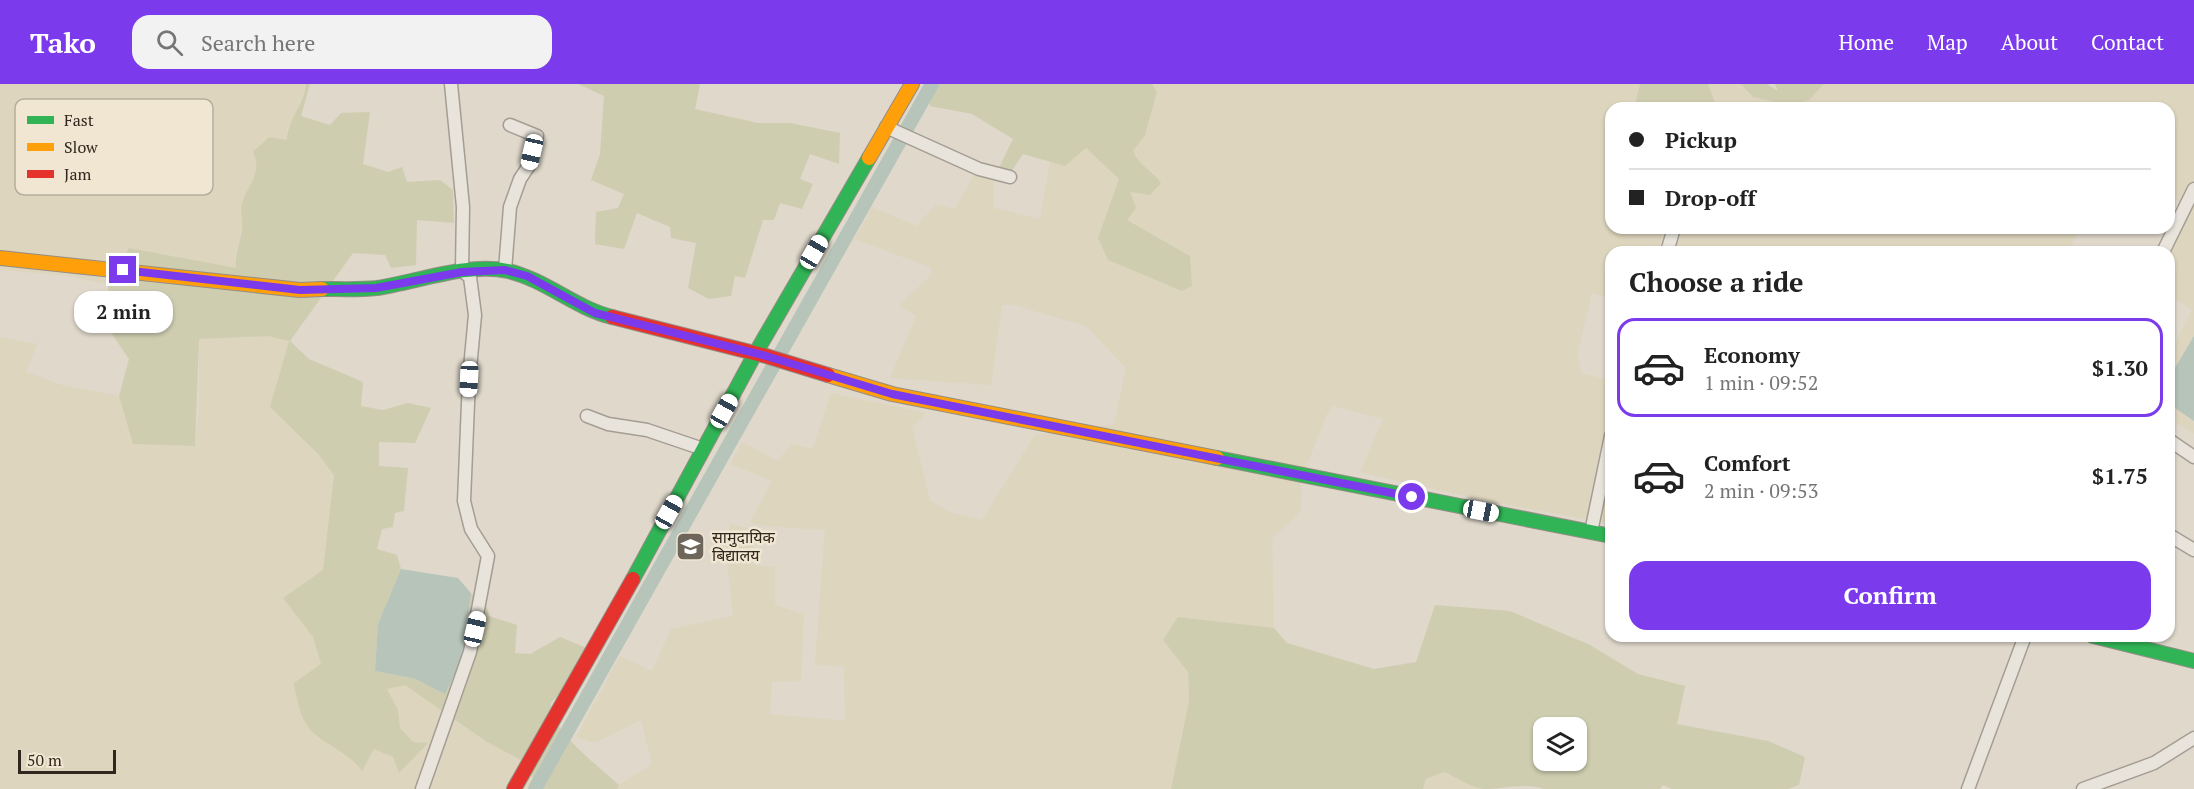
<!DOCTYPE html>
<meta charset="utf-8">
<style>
:root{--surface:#fff;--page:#f2f2f2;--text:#222;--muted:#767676;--line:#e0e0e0;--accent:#7c3aed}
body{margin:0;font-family:"PT Serif","Noto Sans Devanagari",serif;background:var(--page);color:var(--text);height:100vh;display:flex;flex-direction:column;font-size:22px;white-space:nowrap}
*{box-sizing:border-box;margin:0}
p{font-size:20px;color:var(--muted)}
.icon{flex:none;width:33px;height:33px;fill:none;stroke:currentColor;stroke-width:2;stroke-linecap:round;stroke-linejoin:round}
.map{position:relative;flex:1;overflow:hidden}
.details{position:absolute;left:1605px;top:162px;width:570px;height:396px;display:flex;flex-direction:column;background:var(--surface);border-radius:18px;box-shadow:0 2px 4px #0004}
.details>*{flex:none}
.hud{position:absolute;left:1605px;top:18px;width:570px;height:132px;border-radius:18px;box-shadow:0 2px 4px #0004;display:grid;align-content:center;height:132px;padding:0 24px;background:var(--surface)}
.tools{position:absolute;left:1533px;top:633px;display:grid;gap:12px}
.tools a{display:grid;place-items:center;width:54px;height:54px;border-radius:12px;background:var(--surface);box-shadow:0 2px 4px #0004;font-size:30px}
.scale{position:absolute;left:18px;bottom:15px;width:98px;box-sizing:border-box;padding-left:6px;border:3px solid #31271e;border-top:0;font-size:16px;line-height:21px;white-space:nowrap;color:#31271e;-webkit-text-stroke:4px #f0e6d2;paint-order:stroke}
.end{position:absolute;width:27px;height:27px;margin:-14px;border:8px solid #7c3aed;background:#fff;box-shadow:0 0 0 3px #fff}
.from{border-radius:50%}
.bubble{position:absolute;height:42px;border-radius:18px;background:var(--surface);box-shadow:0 2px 4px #0004;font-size:20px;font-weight:700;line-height:42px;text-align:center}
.car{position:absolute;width:18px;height:36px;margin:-18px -9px;border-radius:8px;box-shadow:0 0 4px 2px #0007;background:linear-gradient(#fff 24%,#345 0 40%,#fff 0 76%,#345 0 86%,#fff 0)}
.hud b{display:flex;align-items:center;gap:21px;height:57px;font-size:22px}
.hud b+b{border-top:2px solid var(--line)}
.hud i{width:15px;height:15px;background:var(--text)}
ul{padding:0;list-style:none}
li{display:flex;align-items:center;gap:18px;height:99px;margin:0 12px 9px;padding:0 12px;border:3px solid transparent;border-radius:18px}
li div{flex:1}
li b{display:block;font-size:22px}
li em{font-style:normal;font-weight:700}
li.on{border-color:var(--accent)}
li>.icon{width:54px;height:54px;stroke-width:1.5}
h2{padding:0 24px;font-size:27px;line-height:72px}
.action{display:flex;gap:12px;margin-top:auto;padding:12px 24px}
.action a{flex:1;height:69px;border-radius:18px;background:var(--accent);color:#fff;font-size:24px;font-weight:700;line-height:69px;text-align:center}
header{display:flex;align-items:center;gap:36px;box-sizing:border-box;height:84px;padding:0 30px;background:var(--accent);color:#fff}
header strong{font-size:28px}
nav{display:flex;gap:33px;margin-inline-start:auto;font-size:21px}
.search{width:420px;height:54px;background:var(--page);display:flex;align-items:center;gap:15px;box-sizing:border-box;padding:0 21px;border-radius:18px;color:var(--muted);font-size:22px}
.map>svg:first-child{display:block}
.farmland{fill:#ddd5bd}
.green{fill:#cecdb0;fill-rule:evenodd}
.water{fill:#b6c4ba}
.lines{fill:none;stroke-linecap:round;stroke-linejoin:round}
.canal{stroke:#b6c4ba;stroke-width:14}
.street-casing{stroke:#a49d94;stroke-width:15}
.fast-casing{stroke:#948d85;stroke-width:16}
.slow-casing{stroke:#948d85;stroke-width:16}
.jam-casing{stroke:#948d85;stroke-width:16}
.street{stroke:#e8e4dc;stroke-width:12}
.fast{stroke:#30b455;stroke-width:14}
.slow{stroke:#ff9f0a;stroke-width:14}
.jam{stroke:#e5322d;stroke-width:14}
.route{stroke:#7c3aed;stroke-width:8}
.labels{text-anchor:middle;stroke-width:5;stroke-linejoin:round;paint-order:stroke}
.poi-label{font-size:16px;fill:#31271e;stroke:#f0e6d2;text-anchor:start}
.key{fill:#f0e6d2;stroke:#b7ad9c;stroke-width:1.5}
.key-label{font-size:16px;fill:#31271e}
</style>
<header>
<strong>Tako</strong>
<div class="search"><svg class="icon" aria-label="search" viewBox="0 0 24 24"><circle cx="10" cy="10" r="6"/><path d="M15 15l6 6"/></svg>Search here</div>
<nav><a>Home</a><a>Map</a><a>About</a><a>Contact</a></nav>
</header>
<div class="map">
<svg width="2194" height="705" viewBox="0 0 2194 705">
<rect width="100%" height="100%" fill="#dfd8cb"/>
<path class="farmland" d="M0,0H306V3L297,30L287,45V57L258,78L256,92L241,121L242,141L235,174L236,184L129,164L108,201L69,192L0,186Z
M1152,0H1640L1634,24H1611V144H1665L1658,168H1611V215L1592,209L1577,270L1582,289L1611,297V440L1478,415L1360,388L1383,335L1333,322L1327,330L1300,398L1302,410L1300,428L1272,454L1274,544L1179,533L1163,556L1188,588L1189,617L1171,705H617L619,701L652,680L641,636L595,659L576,653L620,572L652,587L671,545L733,532L726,465L730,440L754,446L753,481L775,483V521L804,530L801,597L772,598L770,630L845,637L844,583L815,580L825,446L764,442L750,438L772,397L730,380L742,358L778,377L791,360L813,365L831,309L926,329L912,343L930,416L949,428L982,436L1035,351L1114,340L1126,284L1086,242L1014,221H1002L991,301L890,294L916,232L899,222L930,192L932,184L855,155L872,123L916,142L936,121L955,125L975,89L993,94L994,124L1040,135L1050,78L1065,82L1086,63L1119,95L1098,154L1190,172L1127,136L1130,108L1155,89L1138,79L1133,67L1145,51L1157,8Z
M1708,0H1741L1753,13L1809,16L1824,0H2194V349L2169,335V271L2192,226L2169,211V168H2155L2180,118L2169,112V24H1723L1717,22Z
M1679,144H2080L2068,168H1671Z
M270,252L289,257L270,323L318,370L334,391L323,486L283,514L314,553L321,580L315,650L353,675L361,686L374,665L393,673L399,688L427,659L413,658L400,645L398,626L387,604L405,601L487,658L523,677L539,705H0V253L37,260L26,288L62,301L119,312L133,360L195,362L199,324V255Z
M1444,688L1481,705H1423L1426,695Z"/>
<path class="green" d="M306,0H310L301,32L330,41L341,29L370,28L363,80L388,88L402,83L407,98L440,96L453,106L454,139L417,136L416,181L391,184L385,171L353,169L290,257L309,275L363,298L361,322L383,326L408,319L431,324L415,359L379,358V382L408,384L404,427L395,429L393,443L382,445L377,465L397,471L401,485L378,540L375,587L416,595L462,573L471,509L487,523L489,532L517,541L515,569L530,570L560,553L589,565L578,589L551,619C546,643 602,685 619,701L617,705H539L523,677L487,658L405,601L387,605L398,626L400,644L413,658L428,659L399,689L393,673L374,665L362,687C350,670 332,664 316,651C301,639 297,617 294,599L321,580L313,553L283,514L323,486L334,391L318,370L270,323L289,257L269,252L199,255L195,362L133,360L119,312L129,275L112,250L108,201L129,164L236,184C234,168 243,154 242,138C242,132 240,125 242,119C248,100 263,89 253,68L269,53L287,56C287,37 304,21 306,0Z
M578,0H700L695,25L758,39H790L840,49L839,80L810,70L800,95L813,100L802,125L780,119L774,136H763L745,194L735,192L731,212L709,215L688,204L696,159L671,154L670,143L637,129L624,165L595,160L596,128L618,124L624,110L591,96L600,70L604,12Z
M930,0H1152L1157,8L1145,51L1133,67C1139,82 1152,86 1161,99L1150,111L1130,108L1136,124L1127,136L1190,172L1192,202L1182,207L1108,176L1098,154L1119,95L1086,64L1065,82L1023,70L1011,88L999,84L1013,55L972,30L930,22Z
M1640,0H1708L1716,21L1723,24H1634Z
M1741,0H1767L1778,7L1775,0H1824L1809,16L1788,21L1753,13Z
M1435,521L1510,527L1590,561L1638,590L1685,602L1677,640L1768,657L1805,673L1799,701L1788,705H1672L1663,701L1660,705H1543C1530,698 1501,705 1483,705C1470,703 1456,693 1444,688L1426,695L1423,705H1171L1189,617L1188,588L1163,556L1178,533L1274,544L1287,559L1374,585L1416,578ZM1544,644H1576V676H1544Z"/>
<path class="water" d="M2194,252V337L2169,320V294Z
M401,485L458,494L471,509L462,574L445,610L416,595L375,587L378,540Z"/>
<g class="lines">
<path class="canal" d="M535,705L932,0"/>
<defs>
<path id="street" d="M886,43L979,85L1010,93
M1667,168L1674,144
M2163,168L2194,105
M505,186L510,123L520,95L530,80L537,52L510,41
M587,332L608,340L647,346L703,365
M2169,356L2194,373
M1591,448L1611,352
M2169,451L2194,466
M422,705L470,568L488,472L471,445L464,417L469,295L475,231L470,193L462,187L463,123L451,0
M1968,705L2025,552
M2083,705L2154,679L2194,654"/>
<path id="fast" d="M322,205C340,205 359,206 377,204C417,198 468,178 508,187C546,196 575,224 612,233
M1217,374L1611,452
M633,495L755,270L869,74
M2093,552L2194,577"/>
<path id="slow" d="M869,74L912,0
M0,174L300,206L322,205
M828,291L892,310L1217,374"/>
<path id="jam" d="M612,233L766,272L828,291
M514,705L633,495"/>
</defs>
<use href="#street" class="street-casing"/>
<use href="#fast" class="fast-casing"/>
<use href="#slow" class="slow-casing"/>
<use href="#jam" class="jam-casing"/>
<use href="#street" class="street"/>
<use href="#fast" class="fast"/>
<use href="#slow" class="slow"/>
<use href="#jam" class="jam"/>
</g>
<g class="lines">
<path class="route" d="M123,186L300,206L376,204L462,188L505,186L527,192L595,229L766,272L892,310L1412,413"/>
</g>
<defs>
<symbol id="school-square" viewBox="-11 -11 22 22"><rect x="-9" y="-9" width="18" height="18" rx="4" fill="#6e655b" stroke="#f0e6d2"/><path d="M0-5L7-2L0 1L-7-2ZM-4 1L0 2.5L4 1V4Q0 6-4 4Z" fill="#fff"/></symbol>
</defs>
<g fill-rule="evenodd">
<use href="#school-square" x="674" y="446" width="33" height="33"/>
</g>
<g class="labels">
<g class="poi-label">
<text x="712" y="459">सामुदायिक<tspan x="712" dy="18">बिद्यालय</tspan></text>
</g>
</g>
<rect x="15" y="15" width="198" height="96" rx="9" class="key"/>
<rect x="27" y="32" width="27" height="8" fill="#30b455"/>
<rect x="27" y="59" width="27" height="8" fill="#ff9f0a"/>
<rect x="27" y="86" width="27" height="8" fill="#e5322d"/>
<g class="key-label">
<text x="64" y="42">Fast</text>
<text x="64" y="69">Slow</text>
<text x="64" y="96">Jam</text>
</g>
</svg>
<div class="tools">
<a><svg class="icon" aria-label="layers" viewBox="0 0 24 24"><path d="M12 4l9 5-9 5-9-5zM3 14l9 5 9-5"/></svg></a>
</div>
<div class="scale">50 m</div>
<i class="end from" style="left:1412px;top:413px"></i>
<i class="end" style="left:123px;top:186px"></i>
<div class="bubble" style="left:74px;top:207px;width:99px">2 min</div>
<i class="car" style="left:532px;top:68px;rotate:193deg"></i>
<i class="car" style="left:814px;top:168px;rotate:30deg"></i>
<i class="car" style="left:469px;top:295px;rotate:183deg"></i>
<i class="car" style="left:724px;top:327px;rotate:29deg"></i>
<i class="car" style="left:1481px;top:427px;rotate:101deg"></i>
<i class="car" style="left:669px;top:428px;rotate:29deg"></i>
<i class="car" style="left:475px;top:545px;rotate:13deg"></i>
<div class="hud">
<b><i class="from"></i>Pickup</b>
<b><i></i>Drop-off</b>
</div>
<section class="details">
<h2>Choose a ride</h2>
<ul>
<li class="on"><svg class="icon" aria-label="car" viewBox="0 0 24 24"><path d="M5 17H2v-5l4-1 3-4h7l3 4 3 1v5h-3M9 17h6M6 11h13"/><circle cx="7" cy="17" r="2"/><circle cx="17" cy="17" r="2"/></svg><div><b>Economy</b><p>1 min · 09:52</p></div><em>$1.30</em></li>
<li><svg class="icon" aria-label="car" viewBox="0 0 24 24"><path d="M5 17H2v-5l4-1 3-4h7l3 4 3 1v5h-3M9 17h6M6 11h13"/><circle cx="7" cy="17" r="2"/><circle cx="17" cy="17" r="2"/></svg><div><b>Comfort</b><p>2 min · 09:53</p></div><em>$1.75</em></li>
</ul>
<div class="action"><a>Confirm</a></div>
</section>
</div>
